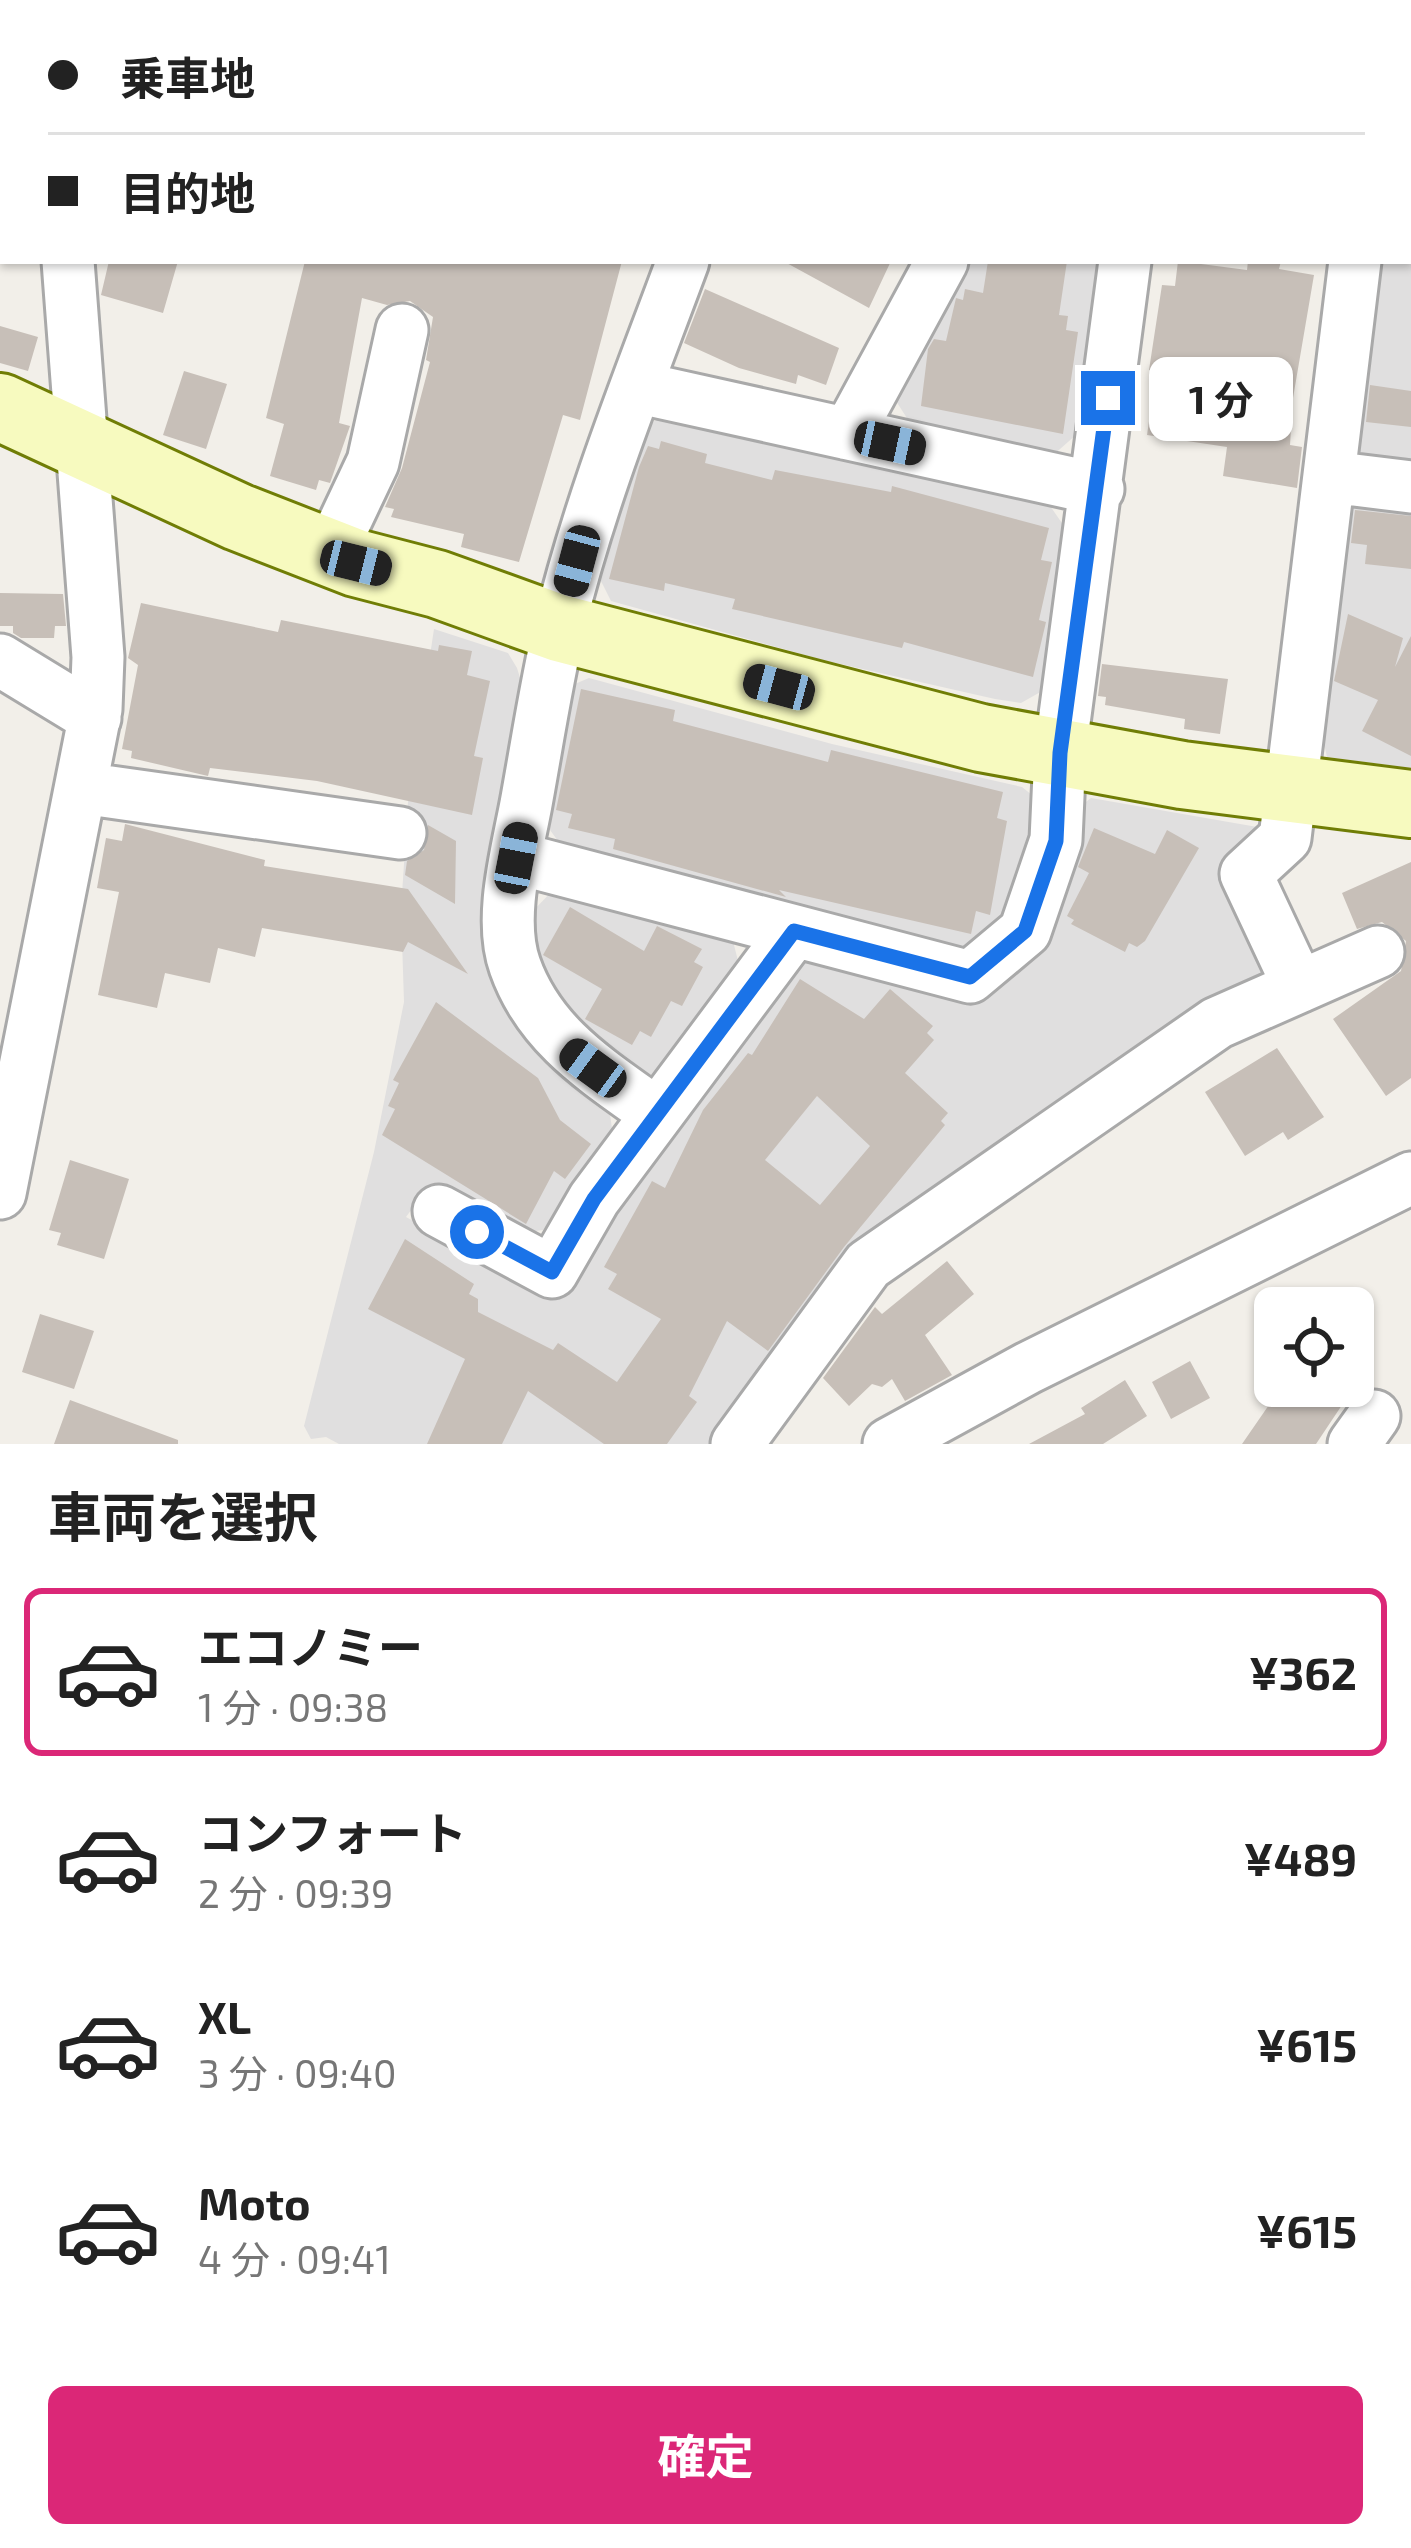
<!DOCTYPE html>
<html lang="ja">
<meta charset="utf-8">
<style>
:root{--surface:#fff;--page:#f6f6f6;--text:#222;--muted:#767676;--line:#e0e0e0;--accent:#db2777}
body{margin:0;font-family:"Exo 2","Noto Sans JP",sans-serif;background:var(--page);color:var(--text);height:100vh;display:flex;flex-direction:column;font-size:45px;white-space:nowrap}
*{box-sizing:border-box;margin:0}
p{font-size:39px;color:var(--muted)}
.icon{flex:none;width:66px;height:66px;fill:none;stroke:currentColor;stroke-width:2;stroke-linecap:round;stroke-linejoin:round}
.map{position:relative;height:1444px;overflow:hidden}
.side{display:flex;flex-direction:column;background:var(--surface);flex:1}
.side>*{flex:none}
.top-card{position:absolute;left:0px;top:0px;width:1413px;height:264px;box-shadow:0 3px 9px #0004;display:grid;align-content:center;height:264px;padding:0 48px;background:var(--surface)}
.fabs{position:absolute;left:1254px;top:1287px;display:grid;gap:24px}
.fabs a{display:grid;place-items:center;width:120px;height:120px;border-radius:18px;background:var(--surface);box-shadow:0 3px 9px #0004;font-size:60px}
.end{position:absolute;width:54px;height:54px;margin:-27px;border:15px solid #1a73e8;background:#fff;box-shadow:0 0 0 6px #fff}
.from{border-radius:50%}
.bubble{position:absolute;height:84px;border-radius:18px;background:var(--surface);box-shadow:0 3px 9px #0004;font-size:39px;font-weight:700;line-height:84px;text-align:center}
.car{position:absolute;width:36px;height:72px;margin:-36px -18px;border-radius:15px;box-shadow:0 0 9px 3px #0007;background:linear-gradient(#222 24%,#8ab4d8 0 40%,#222 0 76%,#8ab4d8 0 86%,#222 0)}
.top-card b{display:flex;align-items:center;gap:42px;height:114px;font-size:45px}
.top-card b+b{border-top:3px solid var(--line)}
.top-card i{width:30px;height:30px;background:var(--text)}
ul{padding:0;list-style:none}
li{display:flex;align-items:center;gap:36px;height:168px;margin:0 24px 18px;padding:0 24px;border:6px solid transparent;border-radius:18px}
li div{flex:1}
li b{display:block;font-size:45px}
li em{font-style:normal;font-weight:700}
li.current{border-color:var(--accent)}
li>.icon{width:108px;height:108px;stroke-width:1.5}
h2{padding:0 48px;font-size:54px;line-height:144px}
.button{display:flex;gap:24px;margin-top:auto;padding:24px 48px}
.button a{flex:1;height:138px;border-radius:18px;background:var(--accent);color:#fff;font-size:48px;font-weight:700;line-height:138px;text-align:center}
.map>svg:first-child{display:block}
.residential{fill:#e0dfdf}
.building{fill:#c7bfb8;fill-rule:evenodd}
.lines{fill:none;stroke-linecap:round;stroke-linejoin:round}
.street-casing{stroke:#a9a9a9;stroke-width:57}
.secondary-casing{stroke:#707d05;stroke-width:72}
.street{stroke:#fff;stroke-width:51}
.secondary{stroke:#f7fabf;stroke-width:66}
.route{stroke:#1a73e8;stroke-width:15}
</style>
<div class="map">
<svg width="1411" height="1444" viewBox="0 0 1411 1444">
<rect width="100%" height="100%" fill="#f2efe9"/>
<path class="residential" d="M1411,10V768L1327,757L1319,722L1373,261H1410Z
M967,261H1097L1077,434L1051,457L912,426L896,401Z
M673,413L1046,500L1066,529L1044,690L1021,703L995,699L823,660L611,601L596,571L643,426Z
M434,629L508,653L517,668L521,681L491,909L492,969L508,1011L563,1078L610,1114L613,1136L543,1230L521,1233L429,1186L406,1217L548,1295L801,958L978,999L1073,812L1091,798L1263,828L1265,964L1254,999L858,1256L730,1444H339L326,1437L311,1439L304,1426L374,1152L404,1002L401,910L408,802Z
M589,678L832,744L1022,787L1037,799L1017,903L968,957L563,848L545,823L563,689Z
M557,886L732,937L740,969L665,1072L629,1078L537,976L532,912Z"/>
<path class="building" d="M109,261H178L163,313L101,295Z
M305,261H622L580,420L563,415L519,562L461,547L464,534L391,517L394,509L385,507L402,468L430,362L426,360L433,317L410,301L387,305L362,298L339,423L350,426L330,483L319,480L316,490L270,476L284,424L266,418Z
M783,261H891L869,308Z
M988,261H1067L1059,315L1068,316L1066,330L1078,332L1063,434L921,406L928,349L934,339L946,341L956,298L963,300L965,289L983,293Z
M1178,261L1247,270L1248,261H1281L1279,269L1314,275L1293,398L1290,445L1302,447L1297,488L1223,476L1227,447L1147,435L1156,372L1149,370L1162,285L1175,286Z
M705,289L839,348L826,385L798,375L796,384L739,368L684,343Z
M0,326L38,337L28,371L0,363Z
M184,371L227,384L206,449L163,435Z
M1370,385L1411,391V427L1366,422Z
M661,441L707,454L705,463L772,480L775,470L891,492L892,486L1049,528L1041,560L1052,562L1039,620L1046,622L1033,677L904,642L902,648L732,609L735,599L665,583L664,591L609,579L639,467L648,446L659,449Z
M1355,510L1411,516V569L1365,564L1367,545L1351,543Z
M0,593L63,594L66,626H55L54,638H21L13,633V626H0Z
M141,603L278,632L281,620L438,651L439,645L472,651L467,675L490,681L474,756L483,758L472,815L317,781L210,768L208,776L131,758L132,751L122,749L138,665L128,658Z
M1348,614L1403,638L1395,667L1411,636V756L1362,731L1378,700L1334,681Z
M1102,664L1228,679L1220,734L1184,729L1185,719L1105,705L1106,697L1098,696Z
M581,689L675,710L673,721L828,762L831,750L1003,792L997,818L1007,821L990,915L976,911L971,934L779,890L786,897L613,849L615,839L568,828L572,814L556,810Z
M125,824L265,860L264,866L408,889L468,974L408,942L403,952L262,928L255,957L218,948L210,983L165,973L157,1008L98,995L119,892L97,888L106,838L122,841Z
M428,825L456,841L455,904L405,875L407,861L424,850Z
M1094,828L1155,854L1167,830L1199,848L1145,941L1137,947L1129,943L1125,952L1071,924L1074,920L1067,916L1089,873L1078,867Z
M1411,862V1078L1386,1096L1333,1019L1401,971L1406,941L1382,922L1357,929L1342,893Z
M570,907L644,951L657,926L702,949L694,962L703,967L682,1006L671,1001L651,1037L640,1031L632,1045L585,1019L602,989L543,955Z
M800,979L864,1019L890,989L933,1026L927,1033L934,1040L905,1073L948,1113L941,1121L945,1125L844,1247L768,1351L727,1321L689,1396L697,1402L667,1444H604L528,1391L502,1444H427L465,1359L368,1309L405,1239L474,1284L469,1294L478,1299V1312L553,1350L558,1343L617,1382L661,1319L608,1289L617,1274L604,1267L652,1181L665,1188L703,1110L748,1053L752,1055ZM817,1096L870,1146L820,1205L765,1160Z
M436,1002L538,1078L560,1120L591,1144L565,1179L554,1171L526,1224L382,1135L395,1109L388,1106L399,1083L393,1080Z
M1277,1048L1324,1117L1288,1140L1283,1132L1245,1156L1205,1092Z
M70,1160L129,1179L104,1259L57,1245L61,1233L49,1230Z
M947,1261L974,1294L925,1335L952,1375L905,1401L892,1379L882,1387L872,1384L849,1406L823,1378L875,1307L882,1314Z
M40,1314L94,1331L74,1389L22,1372Z
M1190,1361L1210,1398L1171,1419L1152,1382Z
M1125,1380L1147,1416L1103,1444H1029L1085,1414L1081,1408Z
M1282,1386H1327L1346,1399L1316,1444H1242Z
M70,1400L178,1440V1444H54Z"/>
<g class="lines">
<defs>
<path id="street" d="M90,3L91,0
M830,3L831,0
M1183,3L1186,0
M1385,3L1386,0
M636,387L1098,489
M848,434L942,261
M1330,477L1411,487
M330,553L373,462L402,330
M0,660L95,718
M82,788L400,833
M516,858L970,977L1025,931L1056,840L1060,753L1125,261
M1299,987L1246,874L1285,838L1355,261
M657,1114C599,1072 540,1037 515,966C498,919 517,852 526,804C537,744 546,683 560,624C590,500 639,380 683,261
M0,1193L96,709L98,657L68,261
M439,1211L552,1272L594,1199L794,931
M737,1444L868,1265L1217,1023L1378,952
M889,1444L1028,1368L1411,1178
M1354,1444L1374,1416"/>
<path id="secondary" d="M0,407L238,517L356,563L437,584L559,628L981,738L1182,775L1411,804"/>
</defs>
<use href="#street" class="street-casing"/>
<use href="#secondary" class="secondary-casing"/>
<use href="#street" class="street"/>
<use href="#secondary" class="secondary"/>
</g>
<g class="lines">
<path class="route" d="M477,1232L552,1272L594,1199L794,931L970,977L1025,931L1056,841L1060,753L1108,398"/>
</g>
</svg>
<div class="fabs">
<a><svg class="icon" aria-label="locate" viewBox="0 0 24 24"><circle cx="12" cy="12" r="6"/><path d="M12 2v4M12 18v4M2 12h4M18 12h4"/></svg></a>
</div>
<i class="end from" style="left:477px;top:1232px"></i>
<i class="end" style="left:1108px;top:398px"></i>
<div class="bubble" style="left:1149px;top:357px;width:144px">1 分</div>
<i class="car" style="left:890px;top:443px;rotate:102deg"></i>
<i class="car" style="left:577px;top:561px;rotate:195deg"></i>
<i class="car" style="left:356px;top:563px;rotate:104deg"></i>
<i class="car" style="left:779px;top:687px;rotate:285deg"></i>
<i class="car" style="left:516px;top:858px;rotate:11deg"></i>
<i class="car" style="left:593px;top:1068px;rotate:306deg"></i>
<div class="top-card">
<b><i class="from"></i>乗車地</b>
<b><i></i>目的地</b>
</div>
</div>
<section class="side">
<h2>車両を選択</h2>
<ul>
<li class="current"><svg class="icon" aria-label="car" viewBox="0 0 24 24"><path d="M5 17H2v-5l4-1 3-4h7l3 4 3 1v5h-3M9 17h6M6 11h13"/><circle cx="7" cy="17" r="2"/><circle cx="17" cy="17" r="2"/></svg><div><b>エコノミー</b><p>1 分 · 09:38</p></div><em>¥362</em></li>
<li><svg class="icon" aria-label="car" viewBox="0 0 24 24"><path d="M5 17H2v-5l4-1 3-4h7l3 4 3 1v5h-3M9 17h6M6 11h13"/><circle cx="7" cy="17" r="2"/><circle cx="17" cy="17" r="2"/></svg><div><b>コンフォート</b><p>2 分 · 09:39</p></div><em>¥489</em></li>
<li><svg class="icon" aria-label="car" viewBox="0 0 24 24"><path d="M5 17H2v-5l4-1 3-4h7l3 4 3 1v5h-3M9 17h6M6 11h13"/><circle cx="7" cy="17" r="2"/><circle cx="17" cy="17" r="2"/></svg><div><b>XL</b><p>3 分 · 09:40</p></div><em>¥615</em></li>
<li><svg class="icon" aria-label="car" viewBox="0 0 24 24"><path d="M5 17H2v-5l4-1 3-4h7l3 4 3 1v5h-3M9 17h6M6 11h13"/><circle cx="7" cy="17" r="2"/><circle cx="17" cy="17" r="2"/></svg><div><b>Moto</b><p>4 分 · 09:41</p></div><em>¥615</em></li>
</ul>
<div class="button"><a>確定</a></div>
</section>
